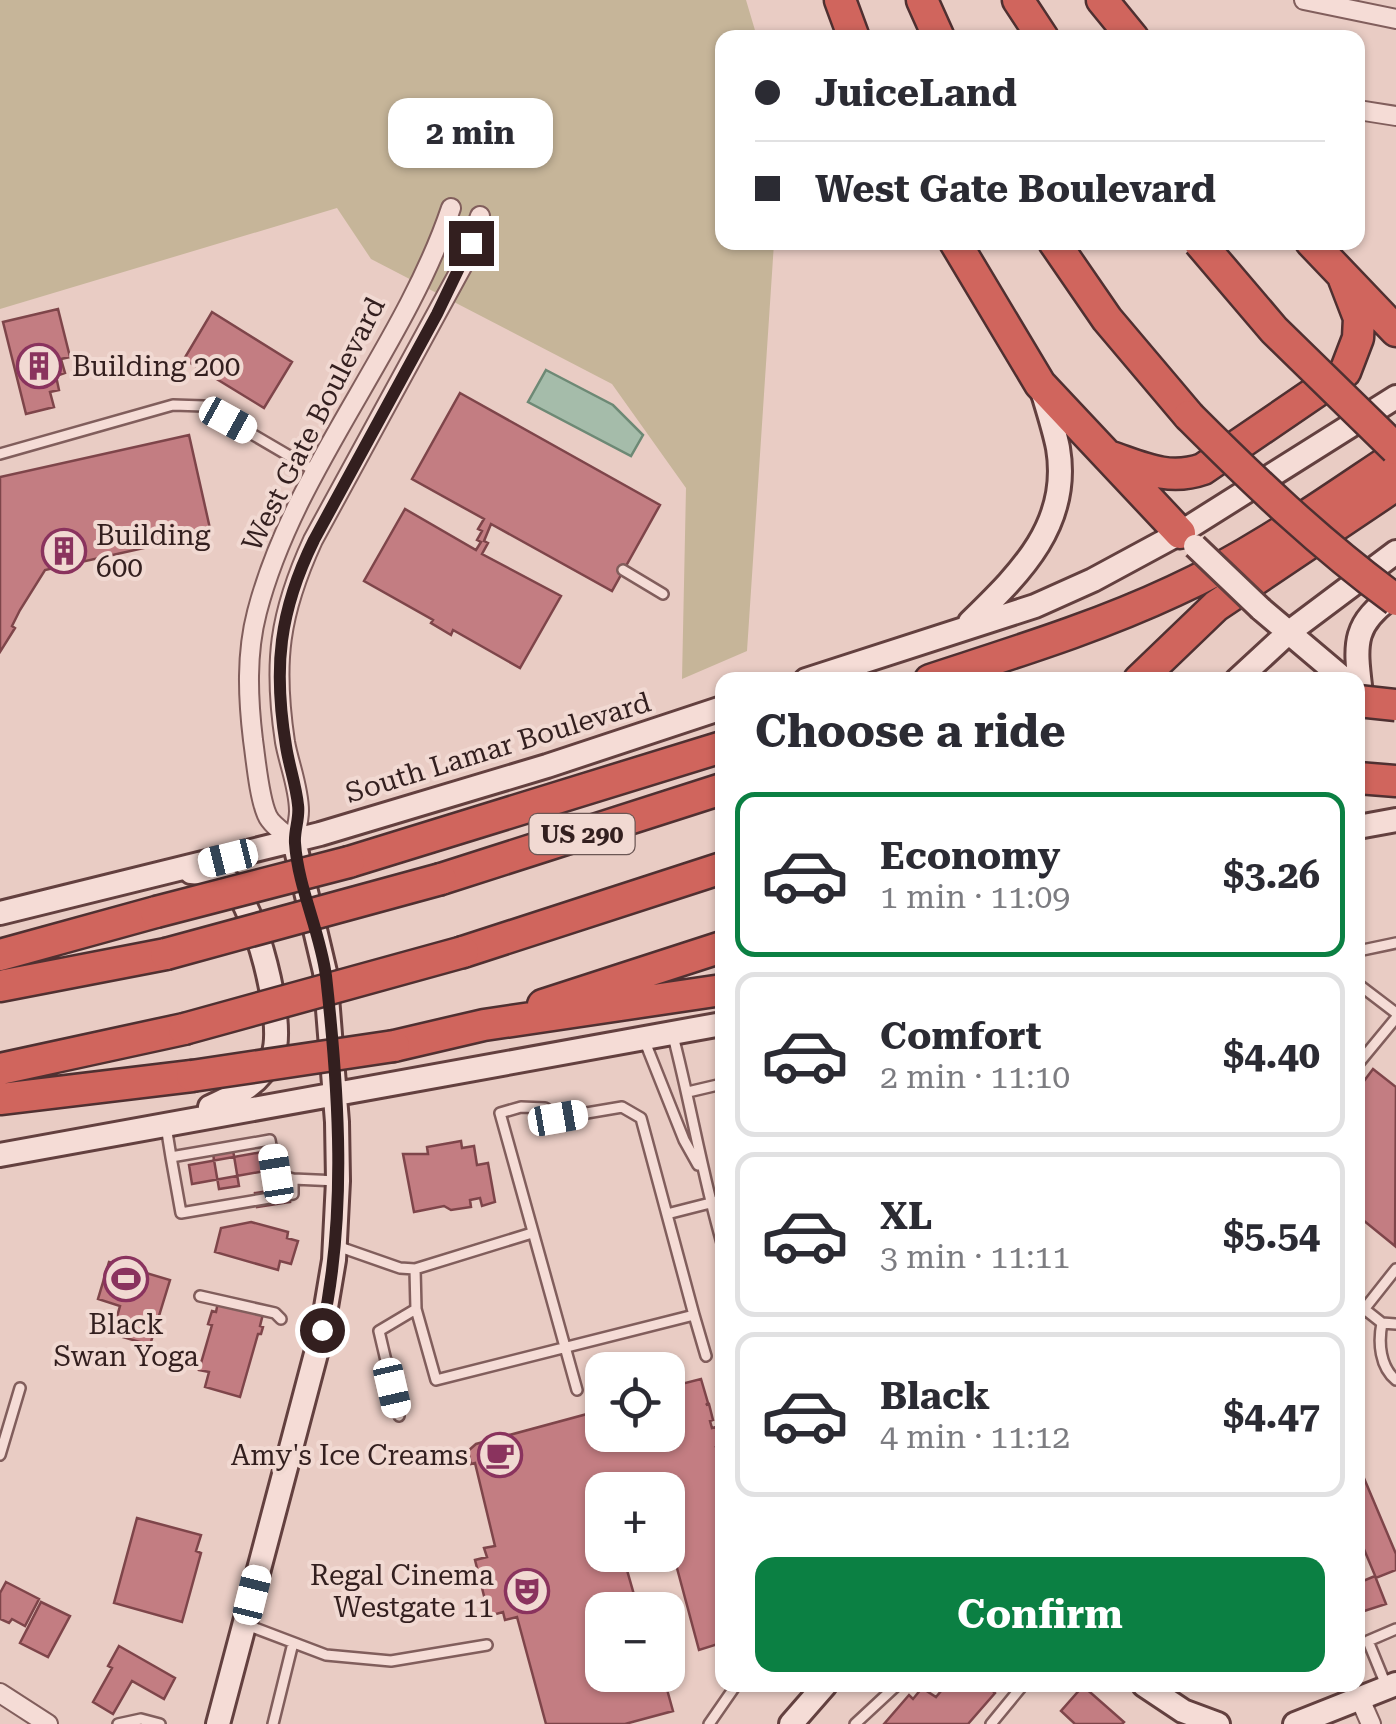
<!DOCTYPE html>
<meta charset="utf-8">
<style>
:root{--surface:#fff;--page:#f2f2f3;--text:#2b2b33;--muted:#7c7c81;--line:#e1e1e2;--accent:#0b8043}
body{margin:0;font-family:"Roboto Serif",serif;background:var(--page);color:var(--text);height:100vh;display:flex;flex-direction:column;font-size:38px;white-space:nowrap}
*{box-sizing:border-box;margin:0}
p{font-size:32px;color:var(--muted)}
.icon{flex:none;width:55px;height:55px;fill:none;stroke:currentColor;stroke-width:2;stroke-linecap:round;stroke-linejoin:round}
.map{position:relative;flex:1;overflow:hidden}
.details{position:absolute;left:715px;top:672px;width:650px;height:1020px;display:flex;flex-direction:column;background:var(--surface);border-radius:20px;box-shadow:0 2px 8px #0004}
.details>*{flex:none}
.top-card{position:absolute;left:715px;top:30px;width:650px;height:220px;border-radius:20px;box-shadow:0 2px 8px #0004;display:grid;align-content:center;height:220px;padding:0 40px;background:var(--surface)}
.controls{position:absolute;left:585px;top:1352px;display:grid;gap:20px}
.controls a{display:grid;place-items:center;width:100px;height:100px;border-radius:20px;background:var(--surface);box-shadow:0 2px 8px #0004;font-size:50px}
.end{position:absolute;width:45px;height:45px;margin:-22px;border:12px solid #331f1f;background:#fff;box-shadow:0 0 0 5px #fff}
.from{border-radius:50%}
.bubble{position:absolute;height:70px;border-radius:20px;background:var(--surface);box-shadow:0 2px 8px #0004;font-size:32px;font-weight:700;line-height:70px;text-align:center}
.car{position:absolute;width:30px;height:60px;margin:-30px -15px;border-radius:12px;box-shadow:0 0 8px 2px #0007;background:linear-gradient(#fff 24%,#345 0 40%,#fff 0 76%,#345 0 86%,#fff 0)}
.top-card b{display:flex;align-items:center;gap:35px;height:95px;font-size:38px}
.top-card b+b{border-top:2px solid var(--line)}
.top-card i{width:25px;height:25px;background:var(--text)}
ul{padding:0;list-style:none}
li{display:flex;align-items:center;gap:30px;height:165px;margin:0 20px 15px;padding:0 20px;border:5px solid var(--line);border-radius:20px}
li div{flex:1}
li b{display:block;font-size:38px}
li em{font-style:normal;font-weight:700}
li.active{border-color:var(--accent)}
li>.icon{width:90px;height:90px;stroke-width:1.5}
h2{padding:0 40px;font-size:45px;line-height:120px}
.action{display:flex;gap:20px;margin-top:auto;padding:20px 40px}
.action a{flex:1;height:115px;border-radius:20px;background:var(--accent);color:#fff;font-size:40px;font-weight:700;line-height:115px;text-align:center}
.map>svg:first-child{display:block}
.green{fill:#c6b599}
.water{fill:#a5bcaa;stroke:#6d8975;stroke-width:2.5}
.building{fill:#c37d82;stroke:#7e454a;stroke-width:2.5;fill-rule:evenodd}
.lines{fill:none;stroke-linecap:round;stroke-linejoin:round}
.lane-casing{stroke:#815e5c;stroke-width:14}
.street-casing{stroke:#815e5c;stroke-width:22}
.secondary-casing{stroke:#63403f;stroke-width:28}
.highway-casing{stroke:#4f3031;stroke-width:35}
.lane{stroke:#f5dcd6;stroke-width:9}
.street{stroke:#f5dcd6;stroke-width:18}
.secondary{stroke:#f5dcd6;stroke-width:22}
.highway{stroke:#d0655d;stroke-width:30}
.secondary-bridge-casing{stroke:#63403f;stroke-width:28;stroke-linecap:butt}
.highway-bridge-casing{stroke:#4f3031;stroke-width:35;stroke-linecap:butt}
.secondary-bridge{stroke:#f5dcd6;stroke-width:22}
.highway-bridge{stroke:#d0655d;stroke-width:30}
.route{stroke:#331f1f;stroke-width:12}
.labels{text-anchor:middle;stroke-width:8;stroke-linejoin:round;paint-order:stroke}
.shield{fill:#f1d9d2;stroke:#6c5755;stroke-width:2.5}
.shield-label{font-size:25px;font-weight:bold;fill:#331f1f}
.poi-label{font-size:28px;fill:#331f1f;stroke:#f1d9d2;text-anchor:start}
.street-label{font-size:28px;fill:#331f1f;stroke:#f1d9d2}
</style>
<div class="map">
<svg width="1396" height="1724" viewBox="0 0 1396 1724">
<rect width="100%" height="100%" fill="#e9ccc4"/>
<path class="green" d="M0,0H746L757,37L722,38V242L774,243L747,651L682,679L686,488L612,384L371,259L337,208L0,309Z"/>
<path class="water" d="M546,370L613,405L643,435L631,456L528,402Z"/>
<path class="building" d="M58,309L70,357L61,359L65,373L56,376L59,390L50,392L54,407L26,414L3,322Z
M212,312L292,362L264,408L184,359Z
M460,393L660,505L612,591L491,524L484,541L488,543L482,554L561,596L520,668L453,630L451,635L431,623L433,620L364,581L405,509L476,550L481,542L477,540L482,531L478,529L484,519L412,479Z
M189,435L211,533L45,570L20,610L12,626L15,628L0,652V477Z
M1373,1069L1396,1087L1395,1246L1358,1216V1089Z
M461,1141L462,1148L474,1146L477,1165L488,1163L495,1202L482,1206L480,1198L470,1200L471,1207L451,1210L444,1206L414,1212L403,1154H428L427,1147Z
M233,1150L239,1186L219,1189L213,1154Z
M262,1152L265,1171L192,1184L189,1165Z
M288,1188L290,1202L257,1207L255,1193Z
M251,1222L288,1232L287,1238L298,1241L291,1264L280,1261L278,1270L215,1252L221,1228Z
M109,1262L170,1280L150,1345L112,1334L120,1306L98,1299Z
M218,1302L263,1314L260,1326L263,1327L261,1334H258L240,1397L205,1387L209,1372L199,1370L212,1325L208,1324L212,1311L216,1312Z
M701,1379L708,1403L706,1405L709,1404L713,1420L710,1421L712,1428L716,1427L721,1446L716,1447L722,1470V1637L715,1645L699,1650L674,1557L627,1570L635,1598L641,1597L645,1610H602V1675H663L673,1711L625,1724H546L517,1617L505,1620L503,1612L489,1616L475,1560L487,1557L484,1548L495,1546L475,1463L471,1464L468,1451L476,1444L602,1410V1435H668V1393L679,1390L677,1385ZM602,1490H668V1555H602Z
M1358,1464L1396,1554V1570L1376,1578L1358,1535Z
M137,1518L201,1535L196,1551L201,1553L182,1622L114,1603Z
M1375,1576L1386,1604L1358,1613V1583Z
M6,1582L39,1599L25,1626L12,1619L9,1623L0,1619V1593Z
M41,1602L70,1616L48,1657L20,1643Z
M119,1646L175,1678L164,1699L132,1681L113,1714L93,1702L112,1668L108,1666Z
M946,1685H987L995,1693L968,1724H884L909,1695L913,1699L922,1688L936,1697Z
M1083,1686L1124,1722L1122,1724H1075L1061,1711Z"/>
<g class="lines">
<defs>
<path id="lane" d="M0,454L173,405L204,406L315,471
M623,570L663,594
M1358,951L1396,943
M1358,984L1396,1013
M673,1036C691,1105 702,1174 722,1243
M645,1042L684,1140L698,1165
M1358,1064L1396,1018
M688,1092L722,1084
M166,1126L171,1157L270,1140L276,1174L293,1179L338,1181
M171,1157L181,1213L293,1194V1179
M667,1214L722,1200
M337,1246L400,1268L415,1269L532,1233
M200,1296L275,1313L281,1319
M1358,1304L1382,1323L1396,1324
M416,1309L436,1380L694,1315L641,1118L622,1107L557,1118L545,1108L521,1107L500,1113L577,1390
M694,1315L706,1356
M1358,1317L1396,1269
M1382,1323C1378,1343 1380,1367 1396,1380
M399,1416L379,1331L416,1309L415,1269
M0,1455L20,1388
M247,1625L326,1655L391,1661L487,1645
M1386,1685L1368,1641L1396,1629
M118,1724L141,1719L160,1724
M273,1724L293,1643
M709,1724L736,1685
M855,1724L897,1685
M991,1724L1023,1685"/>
<path id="street" d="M1304,0L1396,19
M1358,110L1396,116
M294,841C286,834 271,825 267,815C259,797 256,761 253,740C248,698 246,654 257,612C294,469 404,348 451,208
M294,841C296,831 299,820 299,811C299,788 289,764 285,742C273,662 279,614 313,540L463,265L480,216
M0,1693L48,1724
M1360,1699L1371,1724"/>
<path id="secondary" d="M1261,609L1345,680
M970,622C1019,574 1071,525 1058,448C1054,428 1047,407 1041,387
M806,680L1035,606L1093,580L1180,533L1396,397
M1237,680L1288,633L1396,552
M1361,694C1355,644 1351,624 1396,594
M1358,827L1396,820
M191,872C204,873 217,874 228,881C255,902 286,1023 273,1055C261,1084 236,1095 210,1107
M0,913L320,834L547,766L722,708
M0,1155L722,1024
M1144,1685L1183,1711L1218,1724
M218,1724L322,1331L334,1260L338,1181L337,1122L325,972L294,841
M791,1724L825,1685
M1295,1724L1396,1684"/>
<path id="highway" d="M840,0L854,38
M922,0L939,38
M1018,0L1043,38
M1102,0L1133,38
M955,242L1040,384L1180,533
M1054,242L1107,319L1189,416
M1311,242L1396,331
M1111,457C1143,468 1169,481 1203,469L1345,372L1358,338L1359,318L1344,279
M930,680C1012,653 1095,628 1174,591C1253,555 1324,504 1396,456
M1139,680L1216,606L1396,485
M1358,778L1396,781
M349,862L722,747
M441,879L722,789
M463,952L722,868
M0,955L156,912
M0,986L166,954
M543,1005L722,947
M394,1046L484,1025L722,990
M0,1069L184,1029
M0,1099L192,1076"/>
</defs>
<use href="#lane" class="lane-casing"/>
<use href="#street" class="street-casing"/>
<use href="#secondary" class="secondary-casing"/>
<use href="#highway" class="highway-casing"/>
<use href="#lane" class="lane"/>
<use href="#street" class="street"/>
<use href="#secondary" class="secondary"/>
<use href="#highway" class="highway"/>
<defs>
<path id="secondary-bridge" d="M1195,546L1261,609"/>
<path id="highway-bridge" d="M1199,242L1274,330L1396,449
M1189,416C1255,482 1321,545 1396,600
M1358,701L1396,705
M156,912L349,862
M166,954L441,879
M184,1029L463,952
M192,1076L394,1046"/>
</defs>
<use href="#secondary-bridge" class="secondary-bridge-casing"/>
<use href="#highway-bridge" class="highway-bridge-casing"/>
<use href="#secondary-bridge" class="secondary-bridge"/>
<use href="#highway-bridge" class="highway-bridge"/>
</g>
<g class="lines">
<path class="route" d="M322,1330C347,1215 339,1093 326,976C320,931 298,888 295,843C294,830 300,818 298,805C296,785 289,766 286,746C273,668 279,611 314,540L437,314L471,243"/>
</g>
<defs>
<symbol id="building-ring" viewBox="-11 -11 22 22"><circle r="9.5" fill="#f1d9d2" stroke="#8a335e" stroke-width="1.5"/><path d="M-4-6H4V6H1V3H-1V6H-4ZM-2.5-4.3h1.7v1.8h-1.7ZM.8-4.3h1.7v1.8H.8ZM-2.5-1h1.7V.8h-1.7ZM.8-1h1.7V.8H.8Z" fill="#8a335e"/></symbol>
<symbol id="stadium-ring" viewBox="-11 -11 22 22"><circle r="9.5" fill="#f1d9d2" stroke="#8a335e" stroke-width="1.5"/><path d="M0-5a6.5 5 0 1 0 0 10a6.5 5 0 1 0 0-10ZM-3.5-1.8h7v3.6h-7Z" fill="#8a335e"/></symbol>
<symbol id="cafe-ring" viewBox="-11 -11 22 22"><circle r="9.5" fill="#f1d9d2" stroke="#8a335e" stroke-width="1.5"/><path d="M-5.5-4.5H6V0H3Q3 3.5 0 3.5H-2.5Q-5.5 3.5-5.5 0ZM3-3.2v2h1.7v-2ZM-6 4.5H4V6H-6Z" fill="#8a335e"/></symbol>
<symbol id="theatre-ring" viewBox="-11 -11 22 22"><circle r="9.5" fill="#f1d9d2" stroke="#8a335e" stroke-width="1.5"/><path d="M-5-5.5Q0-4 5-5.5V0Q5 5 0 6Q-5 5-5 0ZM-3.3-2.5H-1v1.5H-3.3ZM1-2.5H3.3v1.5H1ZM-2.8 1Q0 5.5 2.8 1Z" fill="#8a335e"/></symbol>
</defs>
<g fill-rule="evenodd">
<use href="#building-ring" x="14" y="341" width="50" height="50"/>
<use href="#building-ring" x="39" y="526" width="50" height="50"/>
<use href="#stadium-ring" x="101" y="1254" width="50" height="50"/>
<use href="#cafe-ring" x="475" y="1430" width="50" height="50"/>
<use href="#theatre-ring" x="502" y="1566" width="50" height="50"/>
</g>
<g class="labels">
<rect class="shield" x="529.5" y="814" width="105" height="40" rx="8"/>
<g class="shield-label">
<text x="582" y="843">US 290</text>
</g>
<g class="poi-label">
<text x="72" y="376">Building 200</text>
<text x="96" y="545">Building<tspan x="96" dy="32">600</tspan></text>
<text x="126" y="1334" text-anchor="middle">Black<tspan x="126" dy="32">Swan Yoga</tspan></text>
<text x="468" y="1465" text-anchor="end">Amy's Ice Creams</text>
<text x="494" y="1585" text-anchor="end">Regal Cinema<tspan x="494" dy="32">Westgate 11</tspan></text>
</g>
<g class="street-label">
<text transform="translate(313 424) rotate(-63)" y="10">West Gate Boulevard</text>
<text transform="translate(498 747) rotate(-17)" y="10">South Lamar Boulevard</text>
</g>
</g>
</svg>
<div class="controls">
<a><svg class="icon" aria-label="locate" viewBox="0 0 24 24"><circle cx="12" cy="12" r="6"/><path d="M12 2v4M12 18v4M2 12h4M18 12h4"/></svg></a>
<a>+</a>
<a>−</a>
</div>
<i class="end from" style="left:322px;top:1330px"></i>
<i class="end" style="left:471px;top:243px"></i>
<div class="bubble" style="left:388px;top:98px;width:165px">2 min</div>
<i class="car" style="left:228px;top:420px;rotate:119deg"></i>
<i class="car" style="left:228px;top:858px;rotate:256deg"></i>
<i class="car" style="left:558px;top:1118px;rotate:80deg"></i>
<i class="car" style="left:276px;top:1174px;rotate:351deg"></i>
<i class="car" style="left:392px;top:1388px;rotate:167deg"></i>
<i class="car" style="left:252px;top:1595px;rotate:14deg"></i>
<div class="top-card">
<b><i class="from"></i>JuiceLand</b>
<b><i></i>West Gate Boulevard</b>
</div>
<section class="details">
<h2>Choose a ride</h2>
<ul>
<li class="active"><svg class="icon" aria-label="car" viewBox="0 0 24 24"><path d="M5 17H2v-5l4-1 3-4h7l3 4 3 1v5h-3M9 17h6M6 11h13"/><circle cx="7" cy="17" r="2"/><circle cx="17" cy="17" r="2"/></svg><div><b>Economy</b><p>1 min · 11:09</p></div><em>$3.26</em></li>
<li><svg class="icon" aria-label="car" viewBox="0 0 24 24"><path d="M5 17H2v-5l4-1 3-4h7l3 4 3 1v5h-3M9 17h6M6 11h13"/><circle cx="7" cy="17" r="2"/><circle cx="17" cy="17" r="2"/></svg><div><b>Comfort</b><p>2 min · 11:10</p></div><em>$4.40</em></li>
<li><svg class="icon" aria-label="car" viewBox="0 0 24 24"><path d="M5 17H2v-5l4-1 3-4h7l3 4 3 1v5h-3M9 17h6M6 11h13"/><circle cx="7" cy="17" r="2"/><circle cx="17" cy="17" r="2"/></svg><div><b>XL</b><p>3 min · 11:11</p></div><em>$5.54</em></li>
<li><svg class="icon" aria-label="car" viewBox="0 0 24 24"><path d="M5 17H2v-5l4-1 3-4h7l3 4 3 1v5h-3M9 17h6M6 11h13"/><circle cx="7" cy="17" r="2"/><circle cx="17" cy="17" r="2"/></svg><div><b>Black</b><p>4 min · 11:12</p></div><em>$4.47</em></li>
</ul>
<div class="action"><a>Confirm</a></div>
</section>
</div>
